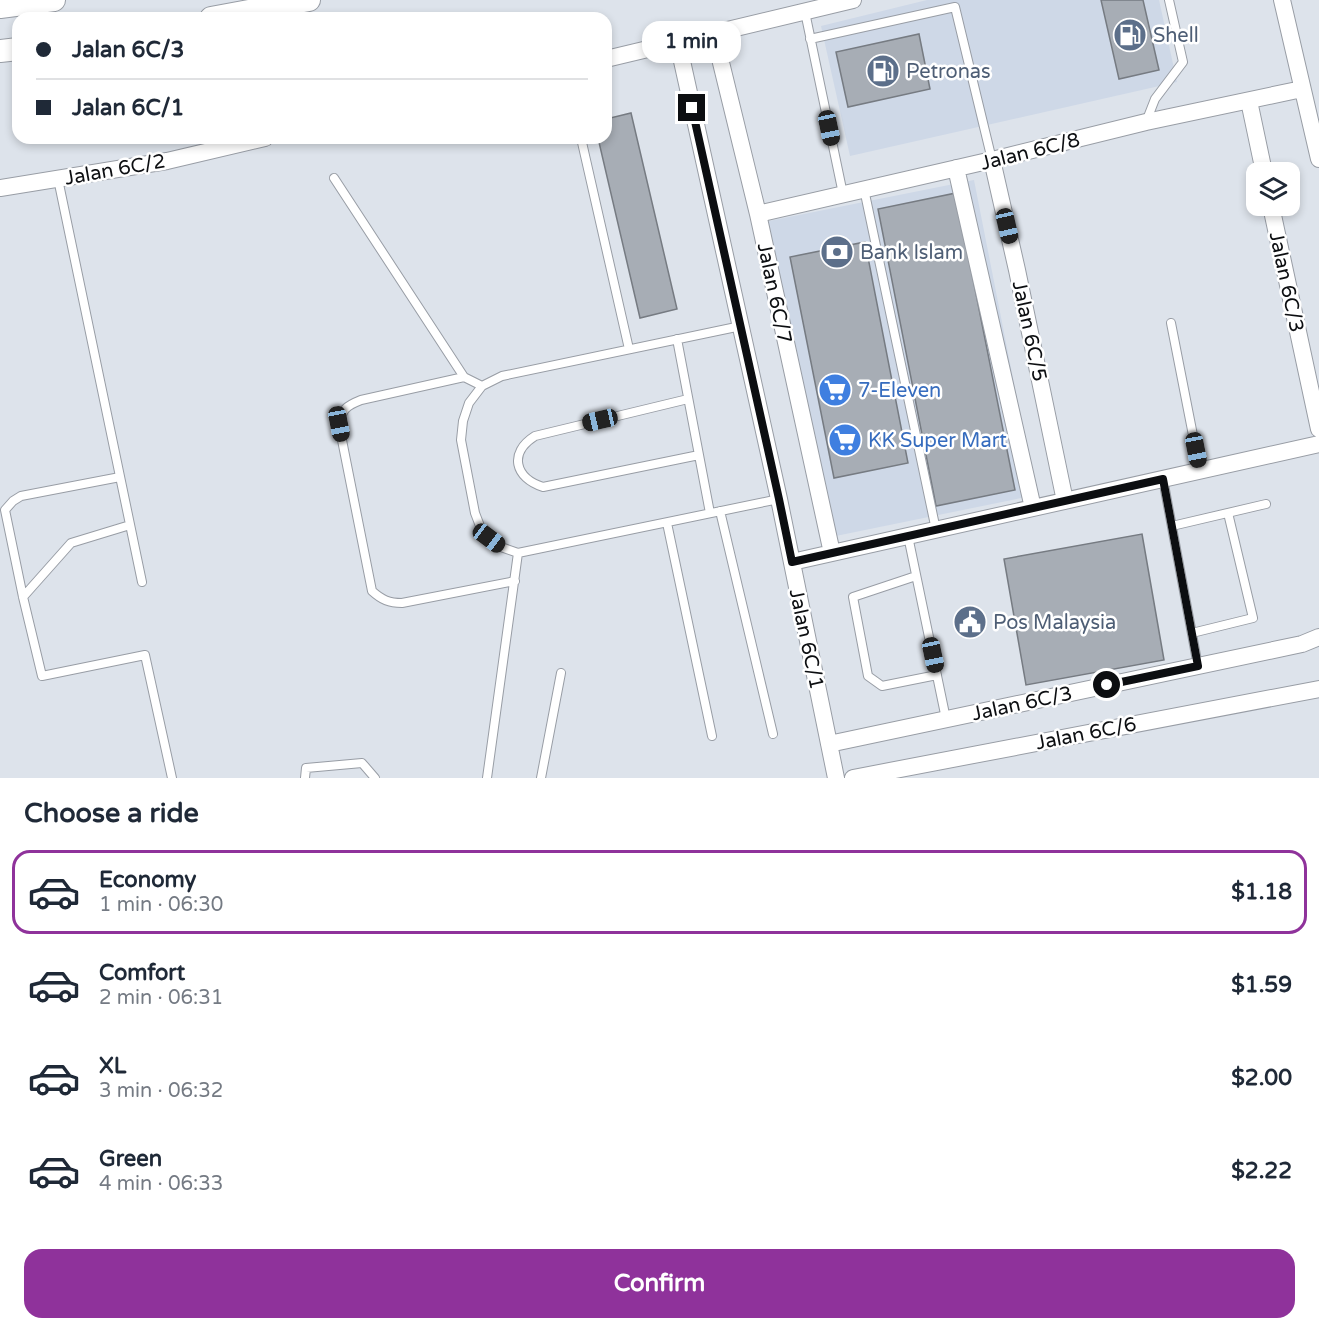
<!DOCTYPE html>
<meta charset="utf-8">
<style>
:root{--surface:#fff;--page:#f2f2f3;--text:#1f2937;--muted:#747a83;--line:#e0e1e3;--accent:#8f329b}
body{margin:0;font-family:"Varela Round",sans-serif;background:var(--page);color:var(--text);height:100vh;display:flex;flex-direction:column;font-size:22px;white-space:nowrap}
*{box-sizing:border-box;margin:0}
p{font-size:20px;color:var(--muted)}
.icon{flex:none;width:33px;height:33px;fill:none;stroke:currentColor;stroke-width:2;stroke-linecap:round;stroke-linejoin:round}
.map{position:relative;height:778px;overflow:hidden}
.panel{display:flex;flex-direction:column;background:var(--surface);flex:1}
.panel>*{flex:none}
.banner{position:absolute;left:12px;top:12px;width:600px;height:132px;border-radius:18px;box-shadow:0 3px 9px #0003;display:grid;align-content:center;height:132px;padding:0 24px;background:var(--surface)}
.buttons{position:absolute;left:1246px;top:162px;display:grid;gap:12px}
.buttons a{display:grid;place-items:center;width:54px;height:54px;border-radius:12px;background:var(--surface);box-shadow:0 3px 9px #0003;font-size:30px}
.end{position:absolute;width:27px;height:27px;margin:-14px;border:8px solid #0c0e11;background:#fff;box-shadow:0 0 0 3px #fff}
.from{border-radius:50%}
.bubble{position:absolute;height:42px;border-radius:18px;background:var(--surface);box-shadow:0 3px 9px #0003;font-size:20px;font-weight:700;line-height:42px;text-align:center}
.car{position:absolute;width:18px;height:36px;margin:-18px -9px;border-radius:8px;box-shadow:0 0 4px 2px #0007;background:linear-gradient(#222 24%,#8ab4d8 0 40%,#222 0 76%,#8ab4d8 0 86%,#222 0)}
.banner b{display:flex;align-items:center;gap:21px;height:57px;font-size:22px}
.banner b+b{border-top:2px solid var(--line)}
.banner i{width:15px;height:15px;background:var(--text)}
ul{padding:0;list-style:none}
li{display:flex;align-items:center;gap:18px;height:84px;margin:0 12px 9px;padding:0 12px;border:3px solid transparent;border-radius:18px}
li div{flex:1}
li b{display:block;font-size:22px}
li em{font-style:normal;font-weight:700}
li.selected{border-color:var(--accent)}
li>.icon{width:54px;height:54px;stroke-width:1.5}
h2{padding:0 24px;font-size:27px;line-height:72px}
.cta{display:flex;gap:12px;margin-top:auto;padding:12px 24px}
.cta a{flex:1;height:69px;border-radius:18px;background:var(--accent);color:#fff;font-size:24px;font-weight:700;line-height:69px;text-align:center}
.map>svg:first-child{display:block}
.built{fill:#ced8e7}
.building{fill:#a7adb5;stroke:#767b82;stroke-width:1.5}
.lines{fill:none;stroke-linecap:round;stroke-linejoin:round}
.lane-casing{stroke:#989da5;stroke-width:10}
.street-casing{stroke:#989da5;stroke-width:18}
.secondary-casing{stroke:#989da5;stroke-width:24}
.lane{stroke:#fff;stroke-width:8}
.street{stroke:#fff;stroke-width:16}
.secondary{stroke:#fff;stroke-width:22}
.route{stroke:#0c0e11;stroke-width:8}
.labels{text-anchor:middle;stroke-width:5;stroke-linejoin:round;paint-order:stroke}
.service-label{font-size:20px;fill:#4e5e75;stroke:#fff;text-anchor:start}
.street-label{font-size:20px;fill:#0c0e11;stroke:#fff}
.shop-label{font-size:20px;fill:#366cbe;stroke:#fff;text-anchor:start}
</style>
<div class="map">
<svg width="1319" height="778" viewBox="0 0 1319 778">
<rect width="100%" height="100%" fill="#dde3eb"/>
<path class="built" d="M927,0H1159L1177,82L850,156L821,26Z
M974,180L1036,495L826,538L764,222Z"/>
<path class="building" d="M1101,0H1143L1159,70L1119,79Z
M919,34L930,89L848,107L836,52Z
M631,113L677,309L640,318L598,138H606V119Z
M956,193L1015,490L936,506L878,209Z
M865,242L908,463L834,478L790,257Z
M1142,534L1164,660L1026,685L1004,559Z"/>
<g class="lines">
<defs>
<path id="lane" d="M805,12L843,194
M810,39L955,7L992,160
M1146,122L1155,99L1183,62L1169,0
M581,138L629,349
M334,178L464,377
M58,179L142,582
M864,189L936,530
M1171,323L1200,471
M741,326L502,376L482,386L469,403L463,421L461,440L475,513L480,526L489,538L501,547L518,553L779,499
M677,339L710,513
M482,386L464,377L361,400C346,406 342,409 339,425L372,591C382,600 389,603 402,603L515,581
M688,399L535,436C508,453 515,478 543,487L699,455
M120,477L21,496L13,501L5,510L23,597L42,676L145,655L172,778
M1163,479L1198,666
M720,511L773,734
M667,523L712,736
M1172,526L1266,504
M908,536L946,719
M916,576L853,597L868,676L882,686L937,675
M23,597L71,543L130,525
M1192,633L1253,618L1228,513
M305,778L306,768L362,763L375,778
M487,778L518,553
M541,778L561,673"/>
<path id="street" d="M1282,0L1319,159
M714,34L758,214L832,553
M678,43L779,499L836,778
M606,59L853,0
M1249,101L1264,172
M992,160L1017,270L1065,501
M956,168L1033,508
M0,188L167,161L265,138
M1271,206L1319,429
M758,214L992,160L1146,122L1302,89
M792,562L1319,444
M829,744L1302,644L1319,637
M853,778L1319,689"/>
<path id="secondary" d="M0,7L54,0
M211,18L309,0
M0,51L18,49"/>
</defs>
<use href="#lane" class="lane-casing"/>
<use href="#street" class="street-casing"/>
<use href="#secondary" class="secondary-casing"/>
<use href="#lane" class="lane"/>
<use href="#street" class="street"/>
<use href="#secondary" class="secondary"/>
</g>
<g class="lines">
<path class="route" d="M692,108L779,499L792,562L1163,479L1198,666L1107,685"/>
</g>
<defs>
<symbol id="fuel-disc" viewBox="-11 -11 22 22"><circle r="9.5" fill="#5c6f8a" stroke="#fff"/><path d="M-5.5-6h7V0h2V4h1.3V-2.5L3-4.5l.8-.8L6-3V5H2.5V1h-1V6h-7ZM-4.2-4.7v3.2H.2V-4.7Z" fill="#fff"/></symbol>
<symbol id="bank-disc" viewBox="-11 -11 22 22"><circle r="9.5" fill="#5c6f8a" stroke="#fff"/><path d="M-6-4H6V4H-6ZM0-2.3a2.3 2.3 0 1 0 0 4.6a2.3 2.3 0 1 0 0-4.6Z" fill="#fff"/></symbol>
<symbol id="supermarket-disc" viewBox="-11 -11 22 22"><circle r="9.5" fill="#3f7fe0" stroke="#fff"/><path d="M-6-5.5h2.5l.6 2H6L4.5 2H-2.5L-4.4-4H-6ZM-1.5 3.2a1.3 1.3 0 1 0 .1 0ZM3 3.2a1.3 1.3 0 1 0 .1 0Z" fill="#fff"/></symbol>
<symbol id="civic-disc" viewBox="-11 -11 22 22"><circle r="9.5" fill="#5c6f8a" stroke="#fff"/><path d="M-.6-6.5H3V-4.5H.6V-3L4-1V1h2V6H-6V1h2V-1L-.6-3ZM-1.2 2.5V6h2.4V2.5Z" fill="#fff"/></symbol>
</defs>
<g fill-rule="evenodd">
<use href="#fuel-disc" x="1111" y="16" width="38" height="38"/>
<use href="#fuel-disc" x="864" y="52" width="38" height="38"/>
<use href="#bank-disc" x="818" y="233" width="38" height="38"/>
<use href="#supermarket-disc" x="816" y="371" width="38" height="38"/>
<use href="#supermarket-disc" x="826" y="421" width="38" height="38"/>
<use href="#civic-disc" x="951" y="603" width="38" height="38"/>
</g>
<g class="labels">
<g class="service-label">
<text x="1153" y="42">Shell</text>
<text x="906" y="78">Petronas</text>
<text x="860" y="259">Bank Islam</text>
<text x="993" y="629">Pos Malaysia</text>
</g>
<g class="street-label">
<text transform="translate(1030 151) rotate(-14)" y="7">Jalan 6C/8</text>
<text transform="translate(115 169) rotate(-10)" y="7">Jalan 6C/2</text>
<text transform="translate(1287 282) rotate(78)" y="7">Jalan 6C/3</text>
<text transform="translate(775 293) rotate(78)" y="7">Jalan 6C/7</text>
<text transform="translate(1030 331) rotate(78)" y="7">Jalan 6C/5</text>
<text transform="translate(807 639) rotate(78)" y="7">Jalan 6C/1</text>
<text transform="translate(1022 703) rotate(-12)" y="7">Jalan 6C/3</text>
<text transform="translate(1086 733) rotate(-11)" y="7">Jalan 6C/6</text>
</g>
<g class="shop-label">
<text x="858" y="397">7-Eleven</text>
<text x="868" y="447">KK Super Mart</text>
</g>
</g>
</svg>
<div class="buttons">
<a><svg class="icon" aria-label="layers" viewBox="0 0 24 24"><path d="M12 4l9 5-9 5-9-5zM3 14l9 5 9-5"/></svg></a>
</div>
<i class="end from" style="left:1107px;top:685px"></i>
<i class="end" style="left:692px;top:108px"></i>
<div class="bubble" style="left:642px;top:21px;width:99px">1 min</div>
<i class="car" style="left:829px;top:128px;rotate:168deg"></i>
<i class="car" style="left:1007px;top:226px;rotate:167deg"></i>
<i class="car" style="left:600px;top:420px;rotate:257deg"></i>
<i class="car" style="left:339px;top:424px;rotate:169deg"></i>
<i class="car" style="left:1196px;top:450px;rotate:169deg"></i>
<i class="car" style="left:489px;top:538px;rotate:127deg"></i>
<i class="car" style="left:933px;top:655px;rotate:168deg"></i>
<div class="banner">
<b><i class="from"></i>Jalan 6C/3</b>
<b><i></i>Jalan 6C/1</b>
</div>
</div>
<section class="panel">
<h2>Choose a ride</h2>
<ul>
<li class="selected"><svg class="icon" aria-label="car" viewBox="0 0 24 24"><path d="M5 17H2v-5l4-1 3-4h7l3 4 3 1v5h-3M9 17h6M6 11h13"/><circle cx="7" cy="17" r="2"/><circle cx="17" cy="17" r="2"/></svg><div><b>Economy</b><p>1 min · 06:30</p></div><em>$1.18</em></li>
<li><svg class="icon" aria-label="car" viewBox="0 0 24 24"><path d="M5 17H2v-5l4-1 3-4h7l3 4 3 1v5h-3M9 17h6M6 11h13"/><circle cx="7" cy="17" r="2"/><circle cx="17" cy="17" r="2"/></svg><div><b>Comfort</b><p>2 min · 06:31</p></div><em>$1.59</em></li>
<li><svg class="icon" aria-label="car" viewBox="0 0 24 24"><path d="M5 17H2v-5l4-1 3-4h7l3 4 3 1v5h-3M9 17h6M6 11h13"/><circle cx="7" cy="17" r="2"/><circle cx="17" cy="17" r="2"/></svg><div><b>XL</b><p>3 min · 06:32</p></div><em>$2.00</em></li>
<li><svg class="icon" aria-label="car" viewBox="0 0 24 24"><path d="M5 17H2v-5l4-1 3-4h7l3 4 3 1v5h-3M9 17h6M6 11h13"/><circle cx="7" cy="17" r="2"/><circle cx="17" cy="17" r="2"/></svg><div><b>Green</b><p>4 min · 06:33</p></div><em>$2.22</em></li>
</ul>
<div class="cta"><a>Confirm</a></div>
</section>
